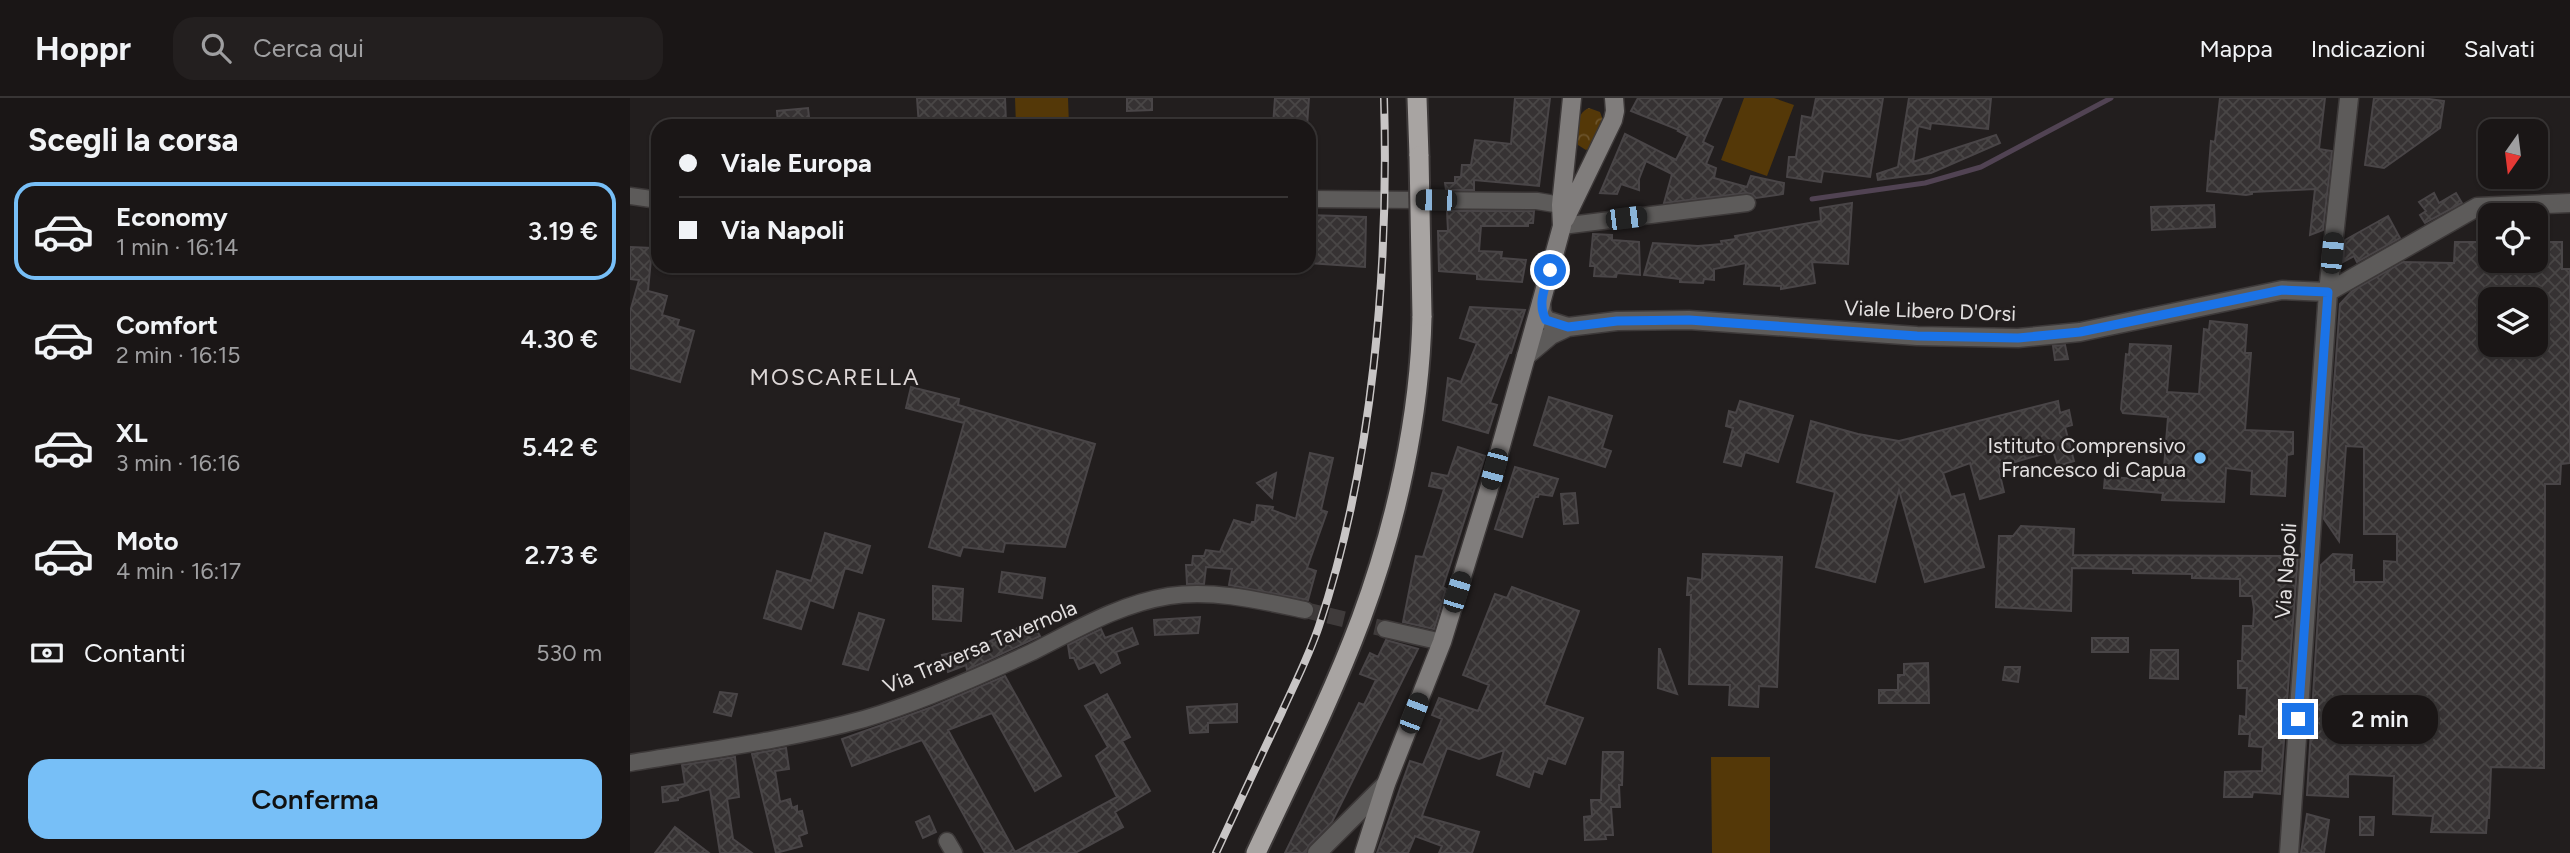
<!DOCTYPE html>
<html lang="it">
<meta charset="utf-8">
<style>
:root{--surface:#1a1616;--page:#231f1f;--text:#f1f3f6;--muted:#9f9fa1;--line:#383535;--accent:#77bff7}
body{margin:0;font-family:Figtree,sans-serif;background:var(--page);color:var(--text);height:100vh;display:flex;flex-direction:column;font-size:26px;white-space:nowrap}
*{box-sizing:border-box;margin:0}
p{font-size:23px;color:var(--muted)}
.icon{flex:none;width:38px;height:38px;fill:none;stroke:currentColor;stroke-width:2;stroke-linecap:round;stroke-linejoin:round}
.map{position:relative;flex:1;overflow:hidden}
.panel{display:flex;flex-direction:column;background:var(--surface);width:630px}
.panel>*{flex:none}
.banner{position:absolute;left:21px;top:21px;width:665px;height:154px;border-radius:21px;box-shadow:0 2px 5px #0004,0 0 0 2px var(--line);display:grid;align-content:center;height:154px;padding:0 28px;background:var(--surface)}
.needle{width:46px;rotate:194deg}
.fabs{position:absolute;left:1848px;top:21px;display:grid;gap:14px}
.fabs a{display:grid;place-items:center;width:70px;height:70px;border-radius:14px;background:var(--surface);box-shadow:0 2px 5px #0004,0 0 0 2px var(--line);font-size:35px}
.end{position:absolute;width:32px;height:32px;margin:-16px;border:9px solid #1a73e8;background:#fff;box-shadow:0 0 0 4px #fff}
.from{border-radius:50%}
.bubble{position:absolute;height:49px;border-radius:21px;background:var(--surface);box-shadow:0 2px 5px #0004,0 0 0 2px var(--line);font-size:23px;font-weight:600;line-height:49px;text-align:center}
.car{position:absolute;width:21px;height:42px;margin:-21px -10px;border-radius:9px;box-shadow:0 0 5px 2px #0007;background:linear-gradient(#222 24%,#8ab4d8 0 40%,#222 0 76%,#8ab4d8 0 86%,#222 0)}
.banner b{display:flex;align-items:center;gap:24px;height:66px;font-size:26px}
.banner b+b{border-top:2px solid var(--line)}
.banner i{width:18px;height:18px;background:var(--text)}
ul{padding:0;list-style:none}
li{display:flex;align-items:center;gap:21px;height:98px;margin:0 14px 10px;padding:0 14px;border:4px solid transparent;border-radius:21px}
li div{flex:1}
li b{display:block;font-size:26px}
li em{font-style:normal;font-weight:600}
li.active{border-color:var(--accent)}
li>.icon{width:63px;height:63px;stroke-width:1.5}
h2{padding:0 28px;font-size:32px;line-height:84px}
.pay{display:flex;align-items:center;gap:18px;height:77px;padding:0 28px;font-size:26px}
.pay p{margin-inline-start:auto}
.button{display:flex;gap:14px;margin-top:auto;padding:14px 28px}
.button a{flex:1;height:80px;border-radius:21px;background:var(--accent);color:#111;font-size:28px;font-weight:600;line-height:80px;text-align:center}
header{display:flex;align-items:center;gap:42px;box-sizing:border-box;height:98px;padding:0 35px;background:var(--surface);border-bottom:2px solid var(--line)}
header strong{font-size:33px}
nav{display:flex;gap:38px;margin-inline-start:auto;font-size:24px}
.search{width:490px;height:63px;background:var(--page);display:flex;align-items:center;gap:18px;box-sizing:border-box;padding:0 24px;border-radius:21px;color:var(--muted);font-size:26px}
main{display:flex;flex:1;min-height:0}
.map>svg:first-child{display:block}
.forest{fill:url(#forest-crowns)}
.garden{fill:#543808}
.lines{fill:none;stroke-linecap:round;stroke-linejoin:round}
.stream{stroke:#514353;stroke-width:5}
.building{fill:url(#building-cross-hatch);stroke:#494547;stroke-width:2;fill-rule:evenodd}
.minor-tunnel{stroke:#3f3b3b;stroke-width:16;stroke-dasharray:16 8;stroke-linecap:butt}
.minor-casing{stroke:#3d3939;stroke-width:19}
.tertiary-casing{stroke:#3d3939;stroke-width:21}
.secondary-casing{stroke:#3d3939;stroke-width:21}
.trunk-casing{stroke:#3d3939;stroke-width:23}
.minor{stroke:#5d5b5a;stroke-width:16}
.tertiary{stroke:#5d5b5a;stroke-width:18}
.secondary{stroke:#807d7c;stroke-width:18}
.trunk{stroke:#a8a4a2;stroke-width:19}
.rail-casing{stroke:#c8c5c5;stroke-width:8}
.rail{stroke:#221e1e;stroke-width:5;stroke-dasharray:16;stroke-linecap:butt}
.trunk-bridge-casing{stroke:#3d3939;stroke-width:23;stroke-linecap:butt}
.trunk-bridge{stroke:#a8a4a2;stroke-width:19}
.route{stroke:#1a73e8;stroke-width:9}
.poi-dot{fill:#77bff7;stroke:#221e1e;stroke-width:2.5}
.labels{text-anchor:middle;stroke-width:5;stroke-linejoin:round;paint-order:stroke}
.street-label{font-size:21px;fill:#e3e0e0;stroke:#221e1e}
.poi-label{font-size:21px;fill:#e3e0e0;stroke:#221e1e;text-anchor:end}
.neighbourhood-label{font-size:23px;letter-spacing:2px;fill:#ddd7d7;stroke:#221e1e}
</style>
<header>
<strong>Hoppr</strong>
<div class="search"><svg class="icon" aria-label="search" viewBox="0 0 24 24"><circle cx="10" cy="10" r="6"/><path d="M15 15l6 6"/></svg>Cerca qui</div>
<nav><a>Mappa</a><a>Indicazioni</a><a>Salvati</a></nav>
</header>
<main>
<section class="panel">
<h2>Scegli la corsa</h2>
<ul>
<li class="active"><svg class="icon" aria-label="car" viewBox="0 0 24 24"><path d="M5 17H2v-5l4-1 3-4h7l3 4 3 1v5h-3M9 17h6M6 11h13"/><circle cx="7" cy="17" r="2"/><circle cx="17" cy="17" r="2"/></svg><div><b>Economy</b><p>1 min · 16:14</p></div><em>3.19 €</em></li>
<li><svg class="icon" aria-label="car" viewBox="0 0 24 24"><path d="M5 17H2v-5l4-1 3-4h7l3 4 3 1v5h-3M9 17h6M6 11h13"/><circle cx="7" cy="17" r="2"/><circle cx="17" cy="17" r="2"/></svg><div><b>Comfort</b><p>2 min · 16:15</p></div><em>4.30 €</em></li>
<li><svg class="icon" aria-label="car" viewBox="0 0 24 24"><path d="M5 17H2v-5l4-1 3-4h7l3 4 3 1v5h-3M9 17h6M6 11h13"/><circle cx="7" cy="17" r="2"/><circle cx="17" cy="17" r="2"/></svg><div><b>XL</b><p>3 min · 16:16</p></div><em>5.42 €</em></li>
<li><svg class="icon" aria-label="car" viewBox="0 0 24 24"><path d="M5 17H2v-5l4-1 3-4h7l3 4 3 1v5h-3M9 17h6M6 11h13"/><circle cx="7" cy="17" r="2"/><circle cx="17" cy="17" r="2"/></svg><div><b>Moto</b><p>4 min · 16:17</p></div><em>2.73 €</em></li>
</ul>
<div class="pay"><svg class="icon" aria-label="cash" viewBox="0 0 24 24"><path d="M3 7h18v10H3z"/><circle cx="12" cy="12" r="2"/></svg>Contanti<p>530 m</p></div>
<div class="button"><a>Conferma</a></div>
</section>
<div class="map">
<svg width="1940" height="755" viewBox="0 0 1940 755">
<defs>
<pattern id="forest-crowns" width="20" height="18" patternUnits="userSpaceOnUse" patternTransform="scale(1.75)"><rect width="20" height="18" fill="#543808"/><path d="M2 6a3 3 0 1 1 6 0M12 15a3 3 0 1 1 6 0" fill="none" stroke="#6c542c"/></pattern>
<pattern id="building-cross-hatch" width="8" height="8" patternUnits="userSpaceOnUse" patternTransform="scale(1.75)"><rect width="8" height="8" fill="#363233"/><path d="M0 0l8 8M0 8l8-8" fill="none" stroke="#494646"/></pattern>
</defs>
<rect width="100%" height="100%" fill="#221e1e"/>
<path class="forest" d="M959,10L970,14L974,25L960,50L956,52L948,47C943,35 946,15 959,10Z"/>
<path class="garden" d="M385,0H438L439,28H386Z
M1114,0H1144L1164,7L1137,78L1091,62Z
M1081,659H1140V755H1082Z"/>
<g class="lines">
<path class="stream" d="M1182,101L1295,85L1351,69L1481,0"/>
</g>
<path class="building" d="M287,0H375L376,24L289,28Z
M497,0H522V12L497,13Z
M645,0H679L677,28H643Z
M885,0H920L909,88L844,82V92H816L815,85H825V79H831L832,67H841L845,42L881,46Z
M1008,0H1092L1073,44L1083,49L1076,66L1086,70L1084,80L1117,89L1121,78L1154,85L1153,96L1126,100L1122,96L1116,95L1034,105L1042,76L1016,63L1009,81V92L991,86L987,96L970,95L995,36L1046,62L1058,38L1048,33L1049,32L1001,13Z
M1186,0H1253L1240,79L1193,73L1191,84L1157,79L1159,59H1166L1172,18L1182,20Z
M1279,0H1361L1358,31L1301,25L1300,31L1288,28L1283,64L1366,37L1370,45L1301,75L1248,82L1247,76L1268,69Z
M1590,0H1695L1689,51L1702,53L1693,132L1680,137L1685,91L1622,94V96L1616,97L1577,93L1581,43L1585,44Z
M1744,0H1792L1814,3L1810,30L1754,70L1735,67Z
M178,10L180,28H148L147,13Z
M1804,95L1809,105L1826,95L1832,105L1795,125L1790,117L1796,113L1789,104Z
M1222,105L1218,166L1182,164L1185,185L1151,191V188L1114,186L1116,165L1084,171V182L1074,181L1073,185L1050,184V181L1014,177L1023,145L1068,148L1092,146L1091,143L1106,141L1105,138L1191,123L1190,110Z
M1584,107L1585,129L1522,132L1521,109Z
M817,113H904L903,125H898V128H851L849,153L872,154L871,160L896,162L892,184L847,181V176L809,173L808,133H818Z
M679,117L736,119L735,169L679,165Z
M1918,117L1917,144H1932V171H1940V365L1931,366L1930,386H1915L1914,670L1861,669L1859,720H1857L1856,735L1801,734L1803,718L1763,716L1764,678L1718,676V699L1677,697L1691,467L1703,456L1722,457L1721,472H1724V484H1754V463L1767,464V436H1734V349L1716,348L1709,443L1694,421L1710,206L1722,193L1773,164L1824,165L1825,144H1860V163H1906V118ZM1860,201H1906V247H1860Z
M1758,118L1770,140L1727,164L1724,158L1713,164L1715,142Z
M963,136L982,137V142L1009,144L1010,177L987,175L986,179L964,178L965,168H960Z
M0,149L22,150L18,193L37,198L32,217L49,222L47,228L64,233L50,284L0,270V214L9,182L0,181Z
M840,209L895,212L881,255H879L860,305L867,307L858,335L813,322L818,280L831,284L847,245L830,240Z
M1580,223L1617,227L1615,255H1621L1615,332L1663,334V356L1657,357L1655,398L1621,396L1622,373L1596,370L1594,404L1532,402L1533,395L1474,390L1475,379L1533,382L1538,319L1493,315L1491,311L1496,256L1499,257L1500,246L1541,248L1537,294L1569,296L1574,231L1579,232Z
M1435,247L1438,261L1425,262L1423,248Z
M281,289L329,301L328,307L465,346L435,449L375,445L373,454L333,449L330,458L299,449L334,325L276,310Z
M919,299L982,318L972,350L981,353L975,369L904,347Z
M1110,303L1163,318L1148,364L1115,354L1111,368L1094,364L1103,330L1096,328L1099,313L1106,315Z
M1428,303L1430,315L1439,312L1442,327L1435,329L1444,363L1428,368L1423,353L1368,369L1374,394L1350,401L1340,365L1313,375L1321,399L1334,396L1354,469L1295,484L1269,392L1245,484L1186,469L1205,394L1167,384L1181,323L1228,336L1269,343Z
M828,349L855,358L813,489L816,491L804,531L773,524L786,458L793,459L814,391L799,388L802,375L818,378Z
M680,355L703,360L691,412L697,414L677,470L686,473L678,502L599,487L602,471L576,469L574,486H557L556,467H562L563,458H574L576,452L590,454L604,422L621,427L622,424H625L627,407L643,409L642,412L666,421Z
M885,369L928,381L922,398L909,396L908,399H905L892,439L865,431Z
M646,375L642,400L627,385Z
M945,395L948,425L934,426L931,396Z
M1391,428L1444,431L1443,457L1668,458L1650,696L1623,694L1622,699H1594L1595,674L1632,673L1633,649L1619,648L1620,636H1609L1610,618L1616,619L1617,590H1608V563H1612L1613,528H1623L1624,511L1622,498H1610V481L1562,480V476L1503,475V471L1442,470L1441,513L1366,509L1369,438H1383Z
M195,435L240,448L232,475L215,470L203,510L180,502L171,531L134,520L147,473L181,483Z
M1073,456L1152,459L1147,589L1129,588L1128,609L1099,607L1100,587L1059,586L1061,497H1057L1058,480L1072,482Z
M372,474L415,480L412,500L369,494Z
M303,488L333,491L331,523L303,521Z
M882,489L949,513L914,607L953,620L935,666L918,660L912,676L904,673L899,689L867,677L874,652L849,661L817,650L792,718L849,734L842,755H809L812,748L785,738L778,755H747L780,663L793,667L812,621L802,617L809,600L848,613L859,587L833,577L865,496L877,500Z
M229,515L254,522L238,572L213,566Z
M570,519L568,535L525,537L524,522Z
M396,526L400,534L406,531L410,538L337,572L336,567L318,574L312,557L348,549Z
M502,530L508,546L486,554L490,565L471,575L465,564L449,571L444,560H440L438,547L448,542L471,531L475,540Z
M1462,540H1498V554H1462Z
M756,542L788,551L702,724L679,747L676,755H655L729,605L734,607L746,582L730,576L740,555L748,559Z
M1029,551H1030L1047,596L1028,590Z
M1521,552H1548V581L1520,580Z
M1298,565L1299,605H1249V592H1268V577H1274V566Z
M1375,569H1390L1388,584L1373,582Z
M375,578L431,678L405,693L362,615L318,632L385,754L487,699L466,658L478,649L455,608L477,596L500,639L492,643L520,693L485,714L493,729L445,755H355L292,642L222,668L212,641L302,609Z
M90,594L107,596L101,618L84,614Z
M607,606V624L578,625V634L560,635L557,609Z
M156,650L159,671L145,673L150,704L160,701L162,710L167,708V714L172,713L177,735L169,738L172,748L146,755L122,656Z
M973,654H993L992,687H989L990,709H981L983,737H975L976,741L955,742L954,719L962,718L961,702H971Z
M105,659L109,699L97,701L103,741L122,755H90L80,691L48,700V702L33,704L32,689L55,686L52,667Z
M1677,716L1699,722L1694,755H1671Z
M299,718L306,734L293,740L286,724Z
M1730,719H1744L1743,737H1730Z
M45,729L79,755H25Z"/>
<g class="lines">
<path class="minor-tunnel" d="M675,512L755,531"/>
<defs>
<path id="minor" d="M0,98L28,102
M679,101L907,103L931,107
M932,128L1117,105
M755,531L812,544
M0,665C78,652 158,642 234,621C291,604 348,579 402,554C446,532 489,506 539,498C583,491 632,503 675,512
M317,743L324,755"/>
<path id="tertiary" d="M1698,194L1847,109L1940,105
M911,205L912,215L916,222L938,229L987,223L1059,222L1287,238L1388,240L1450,234L1652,192L1698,194
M896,258L921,237L938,229
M687,755L756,686
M1659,755L1698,194L1719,0"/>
<path id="secondary" d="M935,121L983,22L985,13L984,0
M734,755L756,686L812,544L858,394L911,205L932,128L931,107L942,0"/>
<path id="trunk" d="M787,0L789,58
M626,755C662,678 701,601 731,521C766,427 790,318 792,218"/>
</defs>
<use href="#minor" class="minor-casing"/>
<use href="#tertiary" class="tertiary-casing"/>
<use href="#secondary" class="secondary-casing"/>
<use href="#trunk" class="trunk-casing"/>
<use href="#minor" class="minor"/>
<use href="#tertiary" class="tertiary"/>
<use href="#secondary" class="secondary"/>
<use href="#trunk" class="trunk"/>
<defs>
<path id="rail" d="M586,755C608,708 629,662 651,616C664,587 679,558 689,528C743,367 759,170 754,0"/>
</defs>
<use href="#rail" class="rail-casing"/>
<use href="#rail" class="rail"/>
<defs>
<path id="trunk-bridge" d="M789,58L792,218"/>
</defs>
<use href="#trunk-bridge" class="trunk-bridge-casing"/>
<use href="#trunk-bridge" class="trunk-bridge"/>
</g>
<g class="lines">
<path class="route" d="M920,172C915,189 907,206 916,222L938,229L987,223L1059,222L1287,238L1388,240L1450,234L1652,192L1698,194L1668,621"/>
</g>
<circle class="poi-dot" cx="1570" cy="360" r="7"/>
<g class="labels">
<g class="street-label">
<text transform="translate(1300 213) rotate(2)" y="7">Viale Libero D'Orsi</text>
<text transform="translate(1656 473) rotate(-86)" y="7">Via Napoli</text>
<text transform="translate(350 549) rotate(-23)" y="7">Via Traversa Tavernola</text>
</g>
<g class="poi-label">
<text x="1556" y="355">Istituto Comprensivo<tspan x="1556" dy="24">Francesco di Capua</tspan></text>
</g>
<g class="neighbourhood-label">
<text x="205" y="287">MOSCARELLA</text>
</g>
</g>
</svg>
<div class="fabs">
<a><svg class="needle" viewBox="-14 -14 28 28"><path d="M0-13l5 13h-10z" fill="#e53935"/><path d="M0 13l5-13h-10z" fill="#9f9fa1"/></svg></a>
<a><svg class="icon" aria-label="locate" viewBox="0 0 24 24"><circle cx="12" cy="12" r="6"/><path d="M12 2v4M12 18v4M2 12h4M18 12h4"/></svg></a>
<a><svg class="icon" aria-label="layers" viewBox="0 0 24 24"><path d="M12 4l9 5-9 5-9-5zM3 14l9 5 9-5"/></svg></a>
</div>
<i class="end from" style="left:920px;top:172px"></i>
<i class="end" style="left:1668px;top:621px"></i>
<div class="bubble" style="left:1692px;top:597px;width:116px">2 min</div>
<i class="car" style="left:806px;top:102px;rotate:271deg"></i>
<i class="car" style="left:996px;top:120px;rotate:83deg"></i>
<i class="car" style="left:1702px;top:155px;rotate:5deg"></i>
<i class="car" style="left:864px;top:371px;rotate:195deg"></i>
<i class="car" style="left:827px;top:494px;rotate:17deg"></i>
<i class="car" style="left:784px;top:615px;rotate:21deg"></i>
<div class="banner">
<b><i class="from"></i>Viale Europa</b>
<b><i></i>Via Napoli</b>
</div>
</div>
</main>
